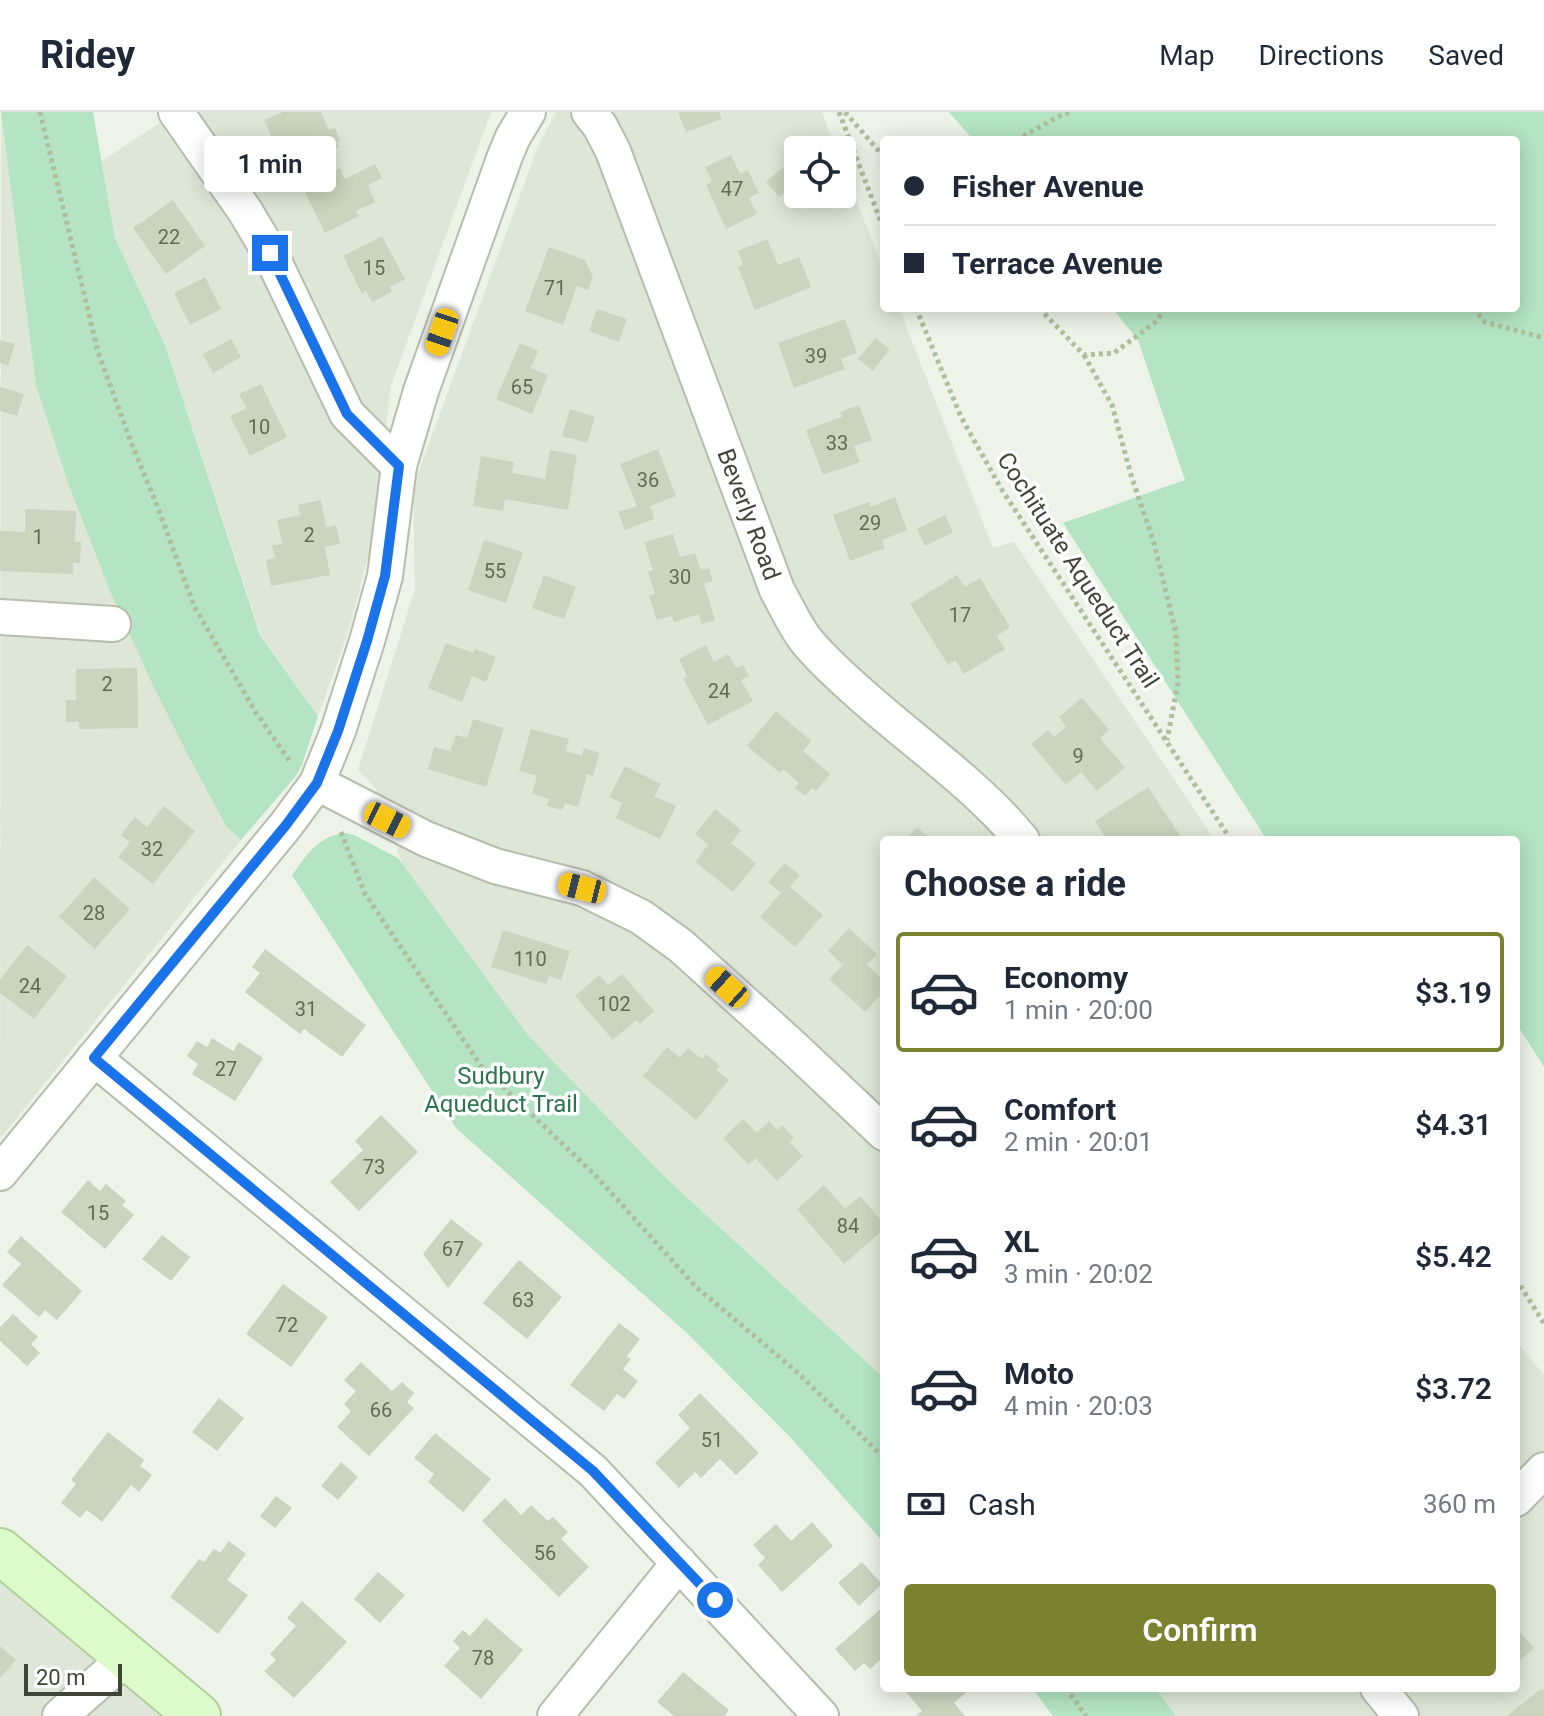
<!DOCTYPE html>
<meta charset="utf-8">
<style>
:root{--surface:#fff;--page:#f2f2f3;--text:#1f2937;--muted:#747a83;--line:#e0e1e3;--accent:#7a812f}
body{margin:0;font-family:Roboto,sans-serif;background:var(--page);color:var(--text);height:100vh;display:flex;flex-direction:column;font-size:30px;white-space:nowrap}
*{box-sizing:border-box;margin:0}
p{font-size:26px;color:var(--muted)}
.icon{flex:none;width:44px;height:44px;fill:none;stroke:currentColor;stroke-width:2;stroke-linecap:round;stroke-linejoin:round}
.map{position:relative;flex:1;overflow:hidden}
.drawer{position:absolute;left:880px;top:724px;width:640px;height:856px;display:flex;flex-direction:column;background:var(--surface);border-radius:8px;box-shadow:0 4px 20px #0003}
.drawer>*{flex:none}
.banner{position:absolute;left:880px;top:24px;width:640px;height:176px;border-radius:8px;box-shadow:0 4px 20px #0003;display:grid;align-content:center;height:176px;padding:0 24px;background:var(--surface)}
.tools{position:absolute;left:784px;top:24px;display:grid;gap:16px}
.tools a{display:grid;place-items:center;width:72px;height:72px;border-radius:8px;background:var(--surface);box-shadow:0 4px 20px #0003;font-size:40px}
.scale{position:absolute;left:24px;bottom:20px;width:98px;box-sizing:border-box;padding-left:8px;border:4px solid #3f4637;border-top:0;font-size:22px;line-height:28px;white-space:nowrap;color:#3f4637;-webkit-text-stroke:6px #fff;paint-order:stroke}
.end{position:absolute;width:36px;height:36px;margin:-18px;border:10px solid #1a73e8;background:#fff;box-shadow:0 0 0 4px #fff}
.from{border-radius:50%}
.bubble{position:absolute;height:56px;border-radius:8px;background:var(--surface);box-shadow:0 4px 20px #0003;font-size:26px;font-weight:600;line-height:56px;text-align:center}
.car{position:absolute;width:24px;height:48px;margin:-24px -12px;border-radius:10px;box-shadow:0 0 6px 2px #0007;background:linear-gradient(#f5c518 24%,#345 0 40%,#f5c518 0 76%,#345 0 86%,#f5c518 0)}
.banner b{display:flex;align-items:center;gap:28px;height:76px;font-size:30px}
.banner b+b{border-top:2px solid var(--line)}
.banner i{width:20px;height:20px;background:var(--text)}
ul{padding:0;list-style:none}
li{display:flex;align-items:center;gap:24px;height:120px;margin:0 16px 12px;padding:0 8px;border:4px solid transparent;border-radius:8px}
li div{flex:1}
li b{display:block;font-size:30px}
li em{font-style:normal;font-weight:600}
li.on{border-color:var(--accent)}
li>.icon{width:72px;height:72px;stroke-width:1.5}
h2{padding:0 24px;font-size:36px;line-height:96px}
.pay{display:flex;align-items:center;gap:20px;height:88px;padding:0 24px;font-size:30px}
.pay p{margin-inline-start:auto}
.button{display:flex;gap:16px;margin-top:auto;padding:16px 24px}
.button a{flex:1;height:92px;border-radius:8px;background:var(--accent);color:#fff;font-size:32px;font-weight:600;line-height:92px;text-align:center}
header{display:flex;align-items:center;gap:48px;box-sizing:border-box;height:112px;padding:0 40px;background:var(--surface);border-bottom:2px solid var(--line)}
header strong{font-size:38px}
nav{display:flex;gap:44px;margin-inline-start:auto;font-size:28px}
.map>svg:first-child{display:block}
.residential{fill:#dee7d7}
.green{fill:#b4e4c3}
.building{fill:#cad4be}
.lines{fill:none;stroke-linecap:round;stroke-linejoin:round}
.minor-casing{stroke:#b5beab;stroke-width:38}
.secondary-casing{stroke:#b0d09a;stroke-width:48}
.path{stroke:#aebf9d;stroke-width:5;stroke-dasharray:4 4;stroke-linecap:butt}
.minor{stroke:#fff;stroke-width:34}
.secondary{stroke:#ddfbca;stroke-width:44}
.route{stroke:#1a73e8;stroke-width:10}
.labels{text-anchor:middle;stroke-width:7;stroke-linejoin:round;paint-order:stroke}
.number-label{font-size:20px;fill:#626a59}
.street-label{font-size:24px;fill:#3f4637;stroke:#fff}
.park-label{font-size:24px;fill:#2e7450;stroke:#fff}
</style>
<header>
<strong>Ridey</strong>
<nav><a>Map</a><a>Directions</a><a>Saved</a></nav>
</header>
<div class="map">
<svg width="1544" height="1604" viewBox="0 0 1544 1604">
<rect width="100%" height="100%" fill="#edf3e8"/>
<path class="residential" d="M1,0L36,274L68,371L226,714L241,728L0,1027Z
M176,0H491L391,274L372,431L348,521L318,604L261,523L165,233L115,126L102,49Z
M556,0H822L837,38H798V82H842V52L884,159V196H899L993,436L1014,430L1215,728H884V1266L666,1066L528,923L403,754L375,675L358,658L415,477L413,375L538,34Z
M1516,1229L1544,1263V1604H1176L1155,1576H1516Z
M0,1469L62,1520L165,1604H0Z"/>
<path class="green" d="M1,0H93L115,126L165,233L260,523L318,604L302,653L296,664L241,728L226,714L188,643L151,569L110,479L68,371L36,274Z
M949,0H1544V955L1516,911V728H1267L1063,411L1185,368L1138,228L1112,196H1516V28H973Z
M347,721L356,724L398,746L528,923L666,1066L884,1266V1431L791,1326L688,1222L456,1016L292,763C308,742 318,723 347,721Z
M1032,1576H1155L1176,1604H1053Z"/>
<path class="building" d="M283,0H321L329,18L335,16L340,29L337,31L339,35L286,58L264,8Z
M678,0H719L722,7L686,20Z
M731,43L740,62L748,58L759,81L749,86L757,102L726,117L706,73L712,70L705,55Z
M789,50L798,61V69L779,85L766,70Z
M375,52L382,66L368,73L375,90L356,99L359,104L325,121L302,74L340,56L345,67Z
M173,88L205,134L166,162L133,116Z
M382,124L405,167L390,175L392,180L372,190L366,179L362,182L343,144Z
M767,127L778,153L799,145L811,175L755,198L738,155L743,153L738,139Z
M549,135L585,148L593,165L588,178L577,174L563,213L525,199Z
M205,165L221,197L190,213L174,181Z
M597,197L627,207L619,230L589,219Z
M845,207L857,241L841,247L845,257L794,276L778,231Z
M875,226L890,237L873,259L858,247Z
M231,227L241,245L213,261L203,242Z
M0,228L15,232L8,254L0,251Z
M520,231L538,239L531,256L548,263L532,302L496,287Z
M261,272L287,325L250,344L230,304L247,296L239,282Z
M0,275L24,282L17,304L0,299Z
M859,293L872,328L854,334L860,350L823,363L806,318L842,305L840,300Z
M570,297L595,305L587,331L562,324Z
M658,337L676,384L650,394L654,407L625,418L618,400L637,394L620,352Z
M550,338L577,343L568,398L505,387L503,399L473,394L481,344L514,350L512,361L545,367Z
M895,385L907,418L882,428L885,436L850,449L833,403L869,390L870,395Z
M321,388L326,415L336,413L340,432L325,435L330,463L271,474L266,448L275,446L272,433L282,432L277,408L300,403L298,393Z
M25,397L76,399L75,430H81L80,451H73V462L0,459V419L25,420Z
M945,403L953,420L925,434L917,417Z
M673,422L680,445L695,441L701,458L709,456L713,469L704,472L715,508L702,512L699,502L674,510L672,504L657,508L649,484L655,482L648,460L653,458L644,430Z
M484,428L523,440L506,491L468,478Z
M544,463L576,475L564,507L532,496Z
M957,463L965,475L980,466L1010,515L997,524L1005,537L964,562L955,548L948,553L910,492Z
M446,531L473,541L475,537L496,545L486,570L472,564L462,590L428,576Z
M706,533L714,550L728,542L736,556L743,553L749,564L741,568L753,589L708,613L683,566L687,564L679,547Z
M137,556L138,616L79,617V610H66V588H76V557Z
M1082,586L1109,618L1100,626L1125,656L1097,679L1081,660L1066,673L1031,632L1048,618L1054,625L1066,615L1059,605Z
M776,599L811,629L803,639L830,662L816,679L812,676L805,684L795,676L799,671L783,657L780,661L747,634Z
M473,607L504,616L486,675L428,657L434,635L450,639L456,623L467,626Z
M531,617L569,627L566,639L582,644L584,636L600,641L593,664L587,662L578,695L565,691L562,698L547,694L549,687L532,682L537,664L519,659Z
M625,654L661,672L654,684L676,694L660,727L616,706L622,691L609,685Z
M1148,675L1183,728H1107L1095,709Z
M164,694L195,719L153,772L118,745L130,730L121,723L135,705L147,715Z
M715,697L741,718L731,731L756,751L733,780L695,750L708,733L695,722Z
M917,715L931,728H905Z
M785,751L800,763L790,775L823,803L795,835L760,805L781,781L768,770Z
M94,765L130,797L95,837L59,805Z
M849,816L877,842L867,853L884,869V879L865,900L829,867L843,853L828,839Z
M503,818L570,839L561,868L549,864L546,872L491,855Z
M27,833L67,864L34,907L0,881V868Z
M265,837L366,913L342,945L304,917L300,922L245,880L260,861L252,855Z
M622,862L654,899L640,912L636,908L613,928L575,884L599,863L608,873Z
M212,926L233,939L239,930L263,946L235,989L192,962L198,952L187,944L197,929L207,935Z
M667,935L680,946L688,936L702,947L706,942L720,954L716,958L729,968L696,1008L643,964Z
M381,1003L418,1040L359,1099L330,1070L363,1038L355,1029Z
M743,1007L757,1021L769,1009L777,1018L782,1013L794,1026L789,1030L803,1044L777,1069L755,1046L749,1053L723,1026Z
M88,1068L100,1079L106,1072L126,1089L122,1093L134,1103L105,1137L61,1100Z
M824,1073L845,1097L860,1084L884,1112V1117L844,1152L797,1097Z
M451,1107L483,1132L448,1176L423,1142Z
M162,1123L190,1145L171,1169L142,1147Z
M21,1124L82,1179L57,1208L45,1198L39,1205L2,1173L21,1152L7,1140Z
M519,1148L562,1185L527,1227L483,1191Z
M283,1172L328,1205L291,1255L246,1222Z
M13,1202L38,1225L31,1232L40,1241L27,1254L0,1229V1215Z
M619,1211L640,1227L627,1244L631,1247L623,1257L638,1269L624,1287L617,1282L604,1299L570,1273Z
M361,1250L392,1279L402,1270L414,1281L407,1290L414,1296L369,1344L337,1315L351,1299L344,1292L356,1279L344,1268Z
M700,1281L759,1341L736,1363L720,1347L701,1366L695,1360L679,1376L655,1351L690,1316L678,1303Z
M219,1286L244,1306L217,1339L192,1320Z
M108,1320L144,1348L140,1354L152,1363L139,1380L131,1373L102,1410L87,1398L80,1406L61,1391L76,1372L71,1368Z
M435,1321L491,1367L463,1400L428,1370L434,1362L414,1346Z
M341,1350L358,1365L338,1388L321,1374Z
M276,1384L292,1396L275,1416L260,1404Z
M505,1386L521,1403L531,1393L548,1409L553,1405L568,1420L561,1427L589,1455L559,1485L482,1409Z
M812,1410L833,1434L782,1480L758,1453L765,1446L753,1433L776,1412L791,1429Z
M229,1429L246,1442L227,1468L248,1483L218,1522L170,1485L199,1447L204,1450L214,1437L220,1441Z
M862,1450L882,1472L859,1494L838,1471Z
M378,1460L405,1483L380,1511L354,1487Z
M302,1489L347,1530L294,1586L264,1559L276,1548L270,1542L296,1514L287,1506Z
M884,1494V1544L870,1557L864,1551L855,1559L835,1537Z
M486,1506L523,1538L481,1587L444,1554L460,1536L453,1529L463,1518L470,1524Z
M1516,1516L1534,1536L1516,1552Z
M0,1534L16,1548L0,1566Z
M683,1560L729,1598L724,1604H674L657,1590Z
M911,1576H971L954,1591L965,1604H916L922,1599L906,1580Z
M1542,1576L1544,1579V1604H1507Z"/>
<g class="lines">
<defs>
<g id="minor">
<path d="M176,0L245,99L270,141L347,302L399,354"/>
<path id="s1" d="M589,0L600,14L613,39L777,478C786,494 794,512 805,527C820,546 839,563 857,579C912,629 975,671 1022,728"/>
<path d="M0,505L113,512"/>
<path d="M317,671L426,727L495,754L582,776L641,805L681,834L795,937L884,1021"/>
<path d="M94,946L593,1359L821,1604"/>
<path d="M0,1061L286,713L317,671L338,619L367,529L385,464L399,354L421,279L505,44L513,25L528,0"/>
<path d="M1516,1387L1544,1358"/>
<path d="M1378,1576L1401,1604"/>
<path d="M60,1604L127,1545"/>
<path d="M555,1604L679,1451"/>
</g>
<path id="secondary" d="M0,1439L198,1604"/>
</defs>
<use href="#minor" class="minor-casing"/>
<use href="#secondary" class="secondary-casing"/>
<path class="path" d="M40,0L98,240L131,330L160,401L194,494L255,599L291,651
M839,0L884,118
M845,0L884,45
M1016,28L1063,2L1071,0
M916,196L961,305L1002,378L1231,728
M1039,196L1084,243L1114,241L1157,209L1165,196
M1473,196L1485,210L1544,226
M1084,243L1112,293L1131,363L1154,431L1176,521L1178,571L1167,628
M341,720L365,782L481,954L596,1064L696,1175L796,1259L884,1346
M1516,1167L1544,1211
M1066,1576L1086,1604"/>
<use href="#minor" class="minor"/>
<use href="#secondary" class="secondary"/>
</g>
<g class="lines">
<path class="route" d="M270,141L347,302L399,354L385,464L367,529L338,619L317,671L286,713L94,946L593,1359L715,1488"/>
</g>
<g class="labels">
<g class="number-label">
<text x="732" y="84">47</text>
<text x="169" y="132">22</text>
<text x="374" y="163">15</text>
<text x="555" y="183">71</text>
<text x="816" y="251">39</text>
<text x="522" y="282">65</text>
<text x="259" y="322">10</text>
<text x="837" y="338">33</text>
<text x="648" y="375">36</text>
<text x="870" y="418">29</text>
<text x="309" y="430">2</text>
<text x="38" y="432">1</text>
<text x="495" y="466">55</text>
<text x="680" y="472">30</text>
<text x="960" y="510">17</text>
<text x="107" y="579">2</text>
<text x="719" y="586">24</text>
<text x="1078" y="651">9</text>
<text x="152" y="744">32</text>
<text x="94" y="808">28</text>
<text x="530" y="854">110</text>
<text x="30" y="881">24</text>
<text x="614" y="899">102</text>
<text x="306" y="904">31</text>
<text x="226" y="964">27</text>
<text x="374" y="1062">73</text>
<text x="98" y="1108">15</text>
<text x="848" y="1121">84</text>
<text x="453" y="1144">67</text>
<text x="523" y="1195">63</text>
<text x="287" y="1220">72</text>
<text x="381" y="1305">66</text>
<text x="712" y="1335">51</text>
<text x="545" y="1448">56</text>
<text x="483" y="1553">78</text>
</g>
<g class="street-label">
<text dy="8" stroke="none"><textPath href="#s1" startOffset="434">Beverly Road</textPath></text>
<text transform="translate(1078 458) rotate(57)" y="8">Cochituate Aqueduct Trail</text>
</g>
<g class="park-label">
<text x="501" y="972">Sudbury<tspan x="501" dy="28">Aqueduct Trail</tspan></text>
</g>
</g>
</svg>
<div class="tools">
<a><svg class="icon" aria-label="locate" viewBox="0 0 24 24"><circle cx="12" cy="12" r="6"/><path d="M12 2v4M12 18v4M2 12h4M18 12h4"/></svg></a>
</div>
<div class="scale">20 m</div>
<i class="end from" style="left:715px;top:1488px"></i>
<i class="end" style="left:270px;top:141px"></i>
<div class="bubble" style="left:204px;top:24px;width:132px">1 min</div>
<i class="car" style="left:442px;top:220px;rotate:199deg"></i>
<i class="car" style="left:387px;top:708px;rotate:116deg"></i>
<i class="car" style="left:582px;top:776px;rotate:284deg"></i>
<i class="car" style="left:727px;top:875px;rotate:312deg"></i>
<div class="banner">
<b><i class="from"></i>Fisher Avenue</b>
<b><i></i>Terrace Avenue</b>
</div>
<section class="drawer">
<h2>Choose a ride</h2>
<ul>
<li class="on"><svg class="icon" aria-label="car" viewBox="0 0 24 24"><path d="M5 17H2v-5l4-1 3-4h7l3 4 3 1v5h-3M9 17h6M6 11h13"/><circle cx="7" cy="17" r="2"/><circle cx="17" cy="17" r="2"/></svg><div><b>Economy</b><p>1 min · 20:00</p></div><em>$3.19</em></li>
<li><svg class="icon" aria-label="car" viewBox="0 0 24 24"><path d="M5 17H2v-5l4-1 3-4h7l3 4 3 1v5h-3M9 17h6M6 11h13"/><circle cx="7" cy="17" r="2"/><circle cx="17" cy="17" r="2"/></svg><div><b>Comfort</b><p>2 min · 20:01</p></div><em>$4.31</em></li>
<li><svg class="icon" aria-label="car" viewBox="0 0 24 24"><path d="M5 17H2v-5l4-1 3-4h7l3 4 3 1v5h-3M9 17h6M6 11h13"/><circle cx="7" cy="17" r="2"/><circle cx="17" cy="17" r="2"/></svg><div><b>XL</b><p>3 min · 20:02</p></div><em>$5.42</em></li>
<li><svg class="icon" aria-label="car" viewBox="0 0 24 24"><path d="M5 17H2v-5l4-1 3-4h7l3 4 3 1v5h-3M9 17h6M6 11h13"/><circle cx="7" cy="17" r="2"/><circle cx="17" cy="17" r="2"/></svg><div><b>Moto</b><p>4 min · 20:03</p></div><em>$3.72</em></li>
</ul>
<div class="pay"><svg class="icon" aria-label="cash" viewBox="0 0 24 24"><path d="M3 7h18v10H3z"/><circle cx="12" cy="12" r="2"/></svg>Cash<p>360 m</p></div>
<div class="button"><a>Confirm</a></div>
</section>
</div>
